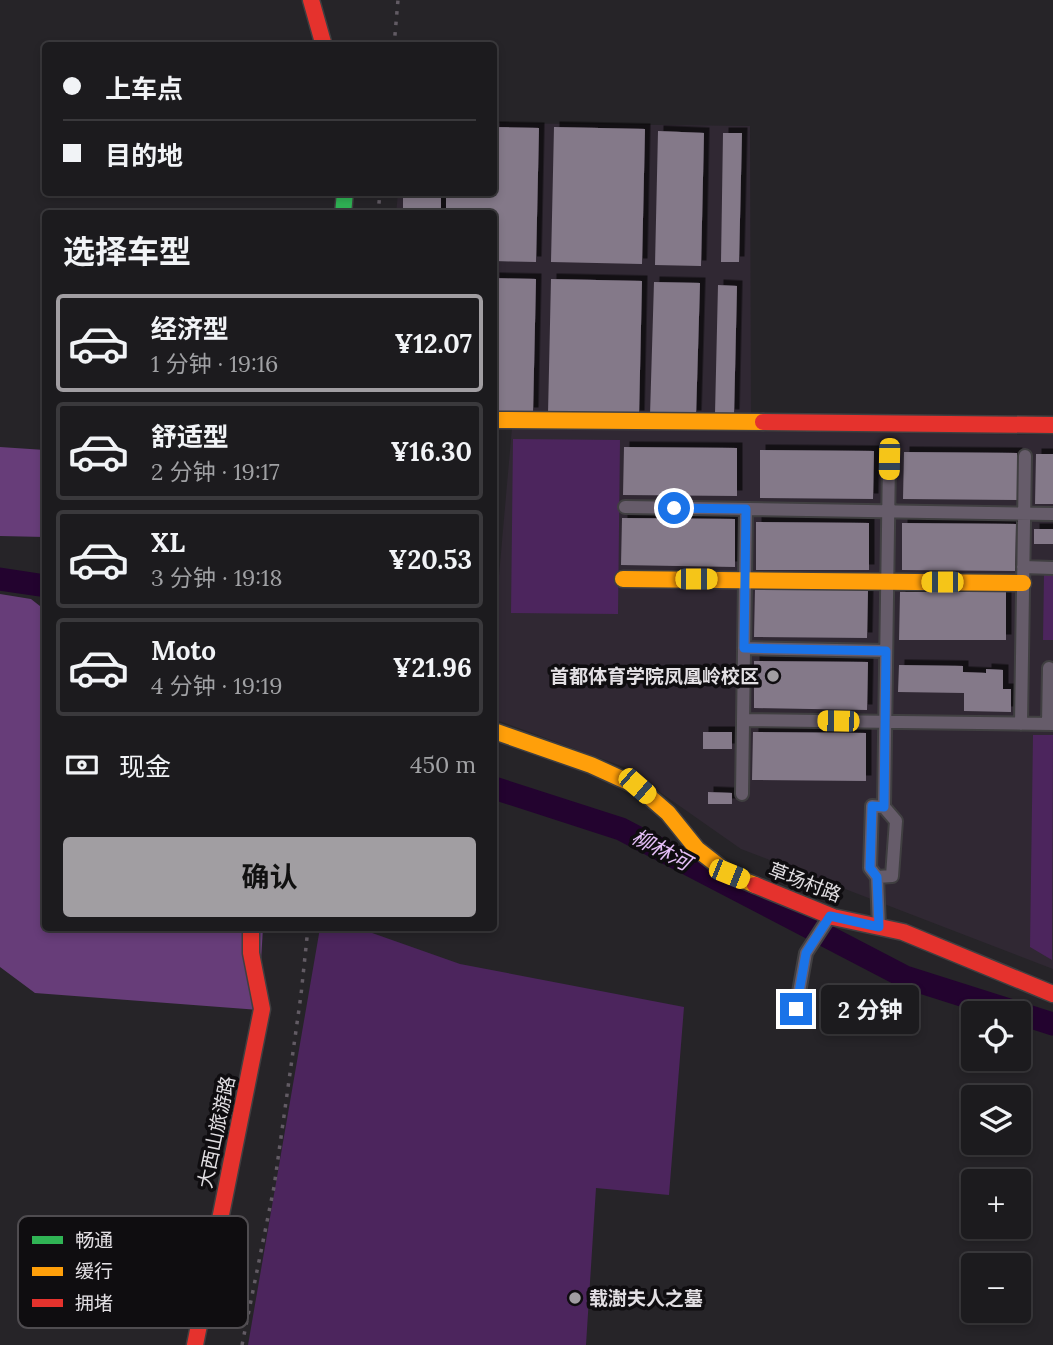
<!DOCTYPE html>
<html lang="zh">
<meta charset="utf-8">
<style>
:root{--surface:#1c1b1e;--page:#29282b;--text:#f1f3f6;--muted:#a0a1a4;--line:#3a393c;--accent:#a19ea2}
body{margin:0;font-family:Lora,"Noto Sans SC",serif;background:var(--page);color:var(--text);height:100vh;display:flex;flex-direction:column;font-size:26px;white-space:nowrap}
*{box-sizing:border-box;margin:0}
p{font-size:23px;color:var(--muted)}
.icon{flex:none;width:38px;height:38px;fill:none;stroke:currentColor;stroke-width:2;stroke-linecap:round;stroke-linejoin:round}
.map{position:relative;flex:1;overflow:hidden}
.side{position:absolute;left:42px;top:210px;width:455px;height:721px;display:flex;flex-direction:column;background:var(--surface);border-radius:7px;box-shadow:0 4px 10px #0003,0 0 0 2px var(--line)}
.side>*{flex:none}
.banner{position:absolute;left:42px;top:42px;width:455px;height:154px;border-radius:7px;box-shadow:0 4px 10px #0003,0 0 0 2px var(--line);display:grid;align-content:center;height:154px;padding:0 21px;background:var(--surface)}
.fabs{position:absolute;left:961px;top:1001px;display:grid;gap:14px}
.fabs a{display:grid;place-items:center;width:70px;height:70px;border-radius:7px;background:var(--surface);box-shadow:0 4px 10px #0003,0 0 0 2px var(--line);font-size:35px}
.end{position:absolute;width:32px;height:32px;margin:-16px;border:9px solid #1a73e8;background:#fff;box-shadow:0 0 0 4px #fff}
.from{border-radius:50%}
.bubble{position:absolute;height:49px;border-radius:7px;background:var(--surface);box-shadow:0 4px 10px #0003,0 0 0 2px var(--line);font-size:23px;font-weight:700;line-height:49px;text-align:center}
.car{position:absolute;width:21px;height:42px;margin:-21px -10px;border-radius:9px;box-shadow:0 0 5px 2px #0007;background:linear-gradient(#f5c518 24%,#345 0 40%,#f5c518 0 76%,#345 0 86%,#f5c518 0)}
.banner b{display:flex;align-items:center;gap:24px;height:66px;font-size:26px}
.banner b+b{border-top:2px solid var(--line)}
.banner i{width:18px;height:18px;background:var(--text)}
ul{padding:0;list-style:none}
li{display:flex;align-items:center;gap:21px;height:98px;margin:0 14px 10px;padding:0 7px;border:4px solid var(--line);border-radius:7px}
li div{flex:1}
li b{display:block;font-size:26px}
li em{font-style:normal;font-weight:700}
li.on{border-color:var(--accent)}
li>.icon{width:63px;height:63px;stroke-width:1.5}
h2{padding:0 21px;font-size:32px;line-height:84px}
.pay{display:flex;align-items:center;gap:18px;height:77px;padding:0 21px;font-size:26px}
.pay p{margin-inline-start:auto}
.button{display:flex;gap:14px;margin-top:auto;padding:14px 21px}
.button a{flex:1;height:80px;border-radius:7px;background:var(--accent);color:#111;font-size:28px;font-weight:700;line-height:80px;text-align:center}
.map>svg:first-child{display:block}
.built{fill:#302833}
.green{fill:#4c255d}
.forest{fill:#673d79}
.lines{fill:none;stroke-linecap:round;stroke-linejoin:round}
.river{stroke:#23032f;stroke-width:23}
.building{fill:#847989;filter:url(#shadow)}
.street-casing{stroke:#403f41;stroke-width:16}
.fast-casing{stroke:#403f41;stroke-width:19}
.slow-casing{stroke:#403f41;stroke-width:19}
.jam-casing{stroke:#403f41;stroke-width:19}
.street{stroke:#665c6a;stroke-width:12}
.fast{stroke:#30b455;stroke-width:16}
.slow{stroke:#ff9f0a;stroke-width:16}
.jam{stroke:#e5322d;stroke-width:16}
.rail{stroke:#625b64;stroke-width:3.5;stroke-dasharray:3.5 7;stroke-linecap:butt}
.route{stroke:#1a73e8;stroke-width:9}
.poi-dot{fill:#a19ea2;stroke:#0f0d10;stroke-width:2.5}
.labels{text-anchor:middle;stroke-width:7;stroke-linejoin:round;paint-order:stroke}
.poi-label{font-size:19px;font-weight:bold;fill:#e3e0e4;stroke:#0f0d10;text-anchor:end}
.street-label{font-size:19px;fill:#e3e0e4;stroke:#0f0d10}
.water-label{font-size:21px;font-style:italic;fill:#e7c0fa;stroke:#0f0d10}
.key{fill:#0f0d10;stroke:#4f4c50;stroke-width:2}
.key-label{font-size:19px;fill:#e3e0e4}
</style>
<div class="map">
<svg width="1053" height="1345" viewBox="0 0 1053 1345">
<defs>
<filter id="shadow"><feDropShadow dx="5.5" dy="-5.5" stdDeviation="0" flood-color="#0009"/></filter>
</defs>
<rect width="100%" height="100%" fill="#262428"/>
<path class="built" d="M494,123L750,126L751,416L494,414V214H396L398,193L494,192Z
M512,428L1053,435V969L741,849L624,767L494,719V632Z"/>
<path class="green" d="M513,439L620,440L618,614L511,613Z
M1044,574L1053,575V640H1043Z
M1033,735H1053L1052,960L1030,947Z
M320,928H358L460,964L684,1007L669,1195L596,1188L586,1345H248Z"/>
<path class="forest" d="M0,447L45,450V537L0,536Z
M0,594L31,599L45,610L46,928H263L258,1010L35,993L0,967Z"/>
<g class="lines">
<path class="river" d="M0,579L46,586
M494,788L621,829L905,977L1053,1024"/>
</g>
<path class="building" d="M494,127L539,128L536,262L494,261V214H446V192H494Z
M554,127L645,129L642,264L551,262Z
M658,131L704,133L701,266L655,265Z
M723,133H742L739,262H721Z
M403,192H441V214H403Z
M494,278L536,279L533,413H494Z
M551,279L642,281L639,416L548,414Z
M654,282L700,283L696,416L650,415Z
M718,285L737,286L734,415L715,414Z
M624,447L737,448V496L623,495Z
M760,450L874,451L873,499L760,498Z
M904,452L1017,453V500L903,499Z
M1036,454H1053V504H1035Z
M622,518L735,519V567L621,565Z
M756,522L869,523V570H756Z
M902,523L1016,524L1015,571L902,570Z
M1034,529H1053V544H1034Z
M755,589L868,590L867,638L754,637Z
M900,592H1006V640H899Z
M754,661L868,662L867,710L754,708Z
M899,665L963,666V672L986,673V669L1003,670V689H1011V712L964,711V693L898,692Z
M703,732H732V749H703Z
M753,732L866,733V781L752,780Z
M708,792L732,793V804H708Z"/>
<g class="lines">
<defs>
<path id="street" d="M625,507L1053,514
M1023,567L1053,568
M744,648L886,651
M743,720L1053,724
M1021,724L1025,456
M1048,724L1049,668
M742,794L746,509
M884,807L889,459
M877,877L870,868L872,806L884,807L896,821L892,876L877,877L879,927
M796,1009L806,953L830,916"/>
<path id="fast" d="M343,214L345,192"/>
<path id="slow" d="M494,420L763,422
M623,579L1023,583
M494,731L591,765L637,786L668,813L697,849L729,874L755,885"/>
<path id="jam" d="M311,0L324,46
M763,422L1053,425
M755,885L833,917L903,932L1053,994
M195,1345L262,1009L251,953V928"/>
</defs>
<use href="#street" class="street-casing"/>
<use href="#fast" class="fast-casing"/>
<use href="#slow" class="slow-casing"/>
<use href="#jam" class="jam-casing"/>
<use href="#street" class="street"/>
<use href="#fast" class="fast"/>
<use href="#slow" class="slow"/>
<use href="#jam" class="jam"/>
<path class="rail" d="M394,46L398,0
M378,214L380,192
M242,1345L274,1187L301,995L308,928"/>
</g>
<g class="lines">
<path class="route" d="M674,508L746,509L744,648L886,651L884,807L872,806L870,868L877,877L879,927L830,916L806,953L796,1009"/>
</g>
<g class="poi-dot">
<circle cx="773" cy="676" r="7"/>
<circle cx="575" cy="1298" r="7"/>
</g>
<g class="labels">
<g class="poi-label">
<text x="759" y="683">首都体育学院凤凰岭校区</text>
<text x="589" y="1305" text-anchor="start">载澍夫人之墓</text>
</g>
<g class="street-label">
<text transform="translate(805 882) rotate(21)" y="7">草场村路</text>
<text transform="translate(216 1132) rotate(-78)" y="7">大西山旅游路</text>
</g>
<g class="water-label">
<text transform="translate(661 850) rotate(28)" y="7">柳林河</text>
</g>
</g>
<rect x="18" y="1216" width="230" height="112" rx="10" class="key"/>
<rect x="32" y="1236" width="31" height="8" fill="#30b455"/>
<rect x="32" y="1267" width="31" height="9" fill="#ff9f0a"/>
<rect x="32" y="1299" width="31" height="8" fill="#e5322d"/>
<g class="key-label">
<text x="75" y="1247">畅通</text>
<text x="75" y="1278">缓行</text>
<text x="75" y="1310">拥堵</text>
</g>
</svg>
<div class="fabs">
<a><svg class="icon" aria-label="locate" viewBox="0 0 24 24"><circle cx="12" cy="12" r="6"/><path d="M12 2v4M12 18v4M2 12h4M18 12h4"/></svg></a>
<a><svg class="icon" aria-label="layers" viewBox="0 0 24 24"><path d="M12 4l9 5-9 5-9-5zM3 14l9 5 9-5"/></svg></a>
<a>+</a>
<a>−</a>
</div>
<i class="end from" style="left:674px;top:508px"></i>
<i class="end" style="left:796px;top:1009px"></i>
<div class="bubble" style="left:821px;top:985px;width:98px">2 分钟</div>
<i class="car" style="left:889px;top:459px;rotate:181deg"></i>
<i class="car" style="left:696px;top:579px;rotate:90deg"></i>
<i class="car" style="left:942px;top:582px;rotate:270deg"></i>
<i class="car" style="left:838px;top:721px;rotate:271deg"></i>
<i class="car" style="left:637px;top:786px;rotate:131deg"></i>
<i class="car" style="left:729px;top:874px;rotate:112deg"></i>
<div class="banner">
<b><i class="from"></i>上车点</b>
<b><i></i>目的地</b>
</div>
<section class="side">
<h2>选择车型</h2>
<ul>
<li class="on"><svg class="icon" aria-label="car" viewBox="0 0 24 24"><path d="M5 17H2v-5l4-1 3-4h7l3 4 3 1v5h-3M9 17h6M6 11h13"/><circle cx="7" cy="17" r="2"/><circle cx="17" cy="17" r="2"/></svg><div><b>经济型</b><p>1 分钟 · 19:16</p></div><em>¥12.07</em></li>
<li><svg class="icon" aria-label="car" viewBox="0 0 24 24"><path d="M5 17H2v-5l4-1 3-4h7l3 4 3 1v5h-3M9 17h6M6 11h13"/><circle cx="7" cy="17" r="2"/><circle cx="17" cy="17" r="2"/></svg><div><b>舒适型</b><p>2 分钟 · 19:17</p></div><em>¥16.30</em></li>
<li><svg class="icon" aria-label="car" viewBox="0 0 24 24"><path d="M5 17H2v-5l4-1 3-4h7l3 4 3 1v5h-3M9 17h6M6 11h13"/><circle cx="7" cy="17" r="2"/><circle cx="17" cy="17" r="2"/></svg><div><b>XL</b><p>3 分钟 · 19:18</p></div><em>¥20.53</em></li>
<li><svg class="icon" aria-label="car" viewBox="0 0 24 24"><path d="M5 17H2v-5l4-1 3-4h7l3 4 3 1v5h-3M9 17h6M6 11h13"/><circle cx="7" cy="17" r="2"/><circle cx="17" cy="17" r="2"/></svg><div><b>Moto</b><p>4 分钟 · 19:19</p></div><em>¥21.96</em></li>
</ul>
<div class="pay"><svg class="icon" aria-label="cash" viewBox="0 0 24 24"><path d="M3 7h18v10H3z"/><circle cx="12" cy="12" r="2"/></svg>现金<p>450 m</p></div>
<div class="button"><a>确认</a></div>
</section>
</div>
